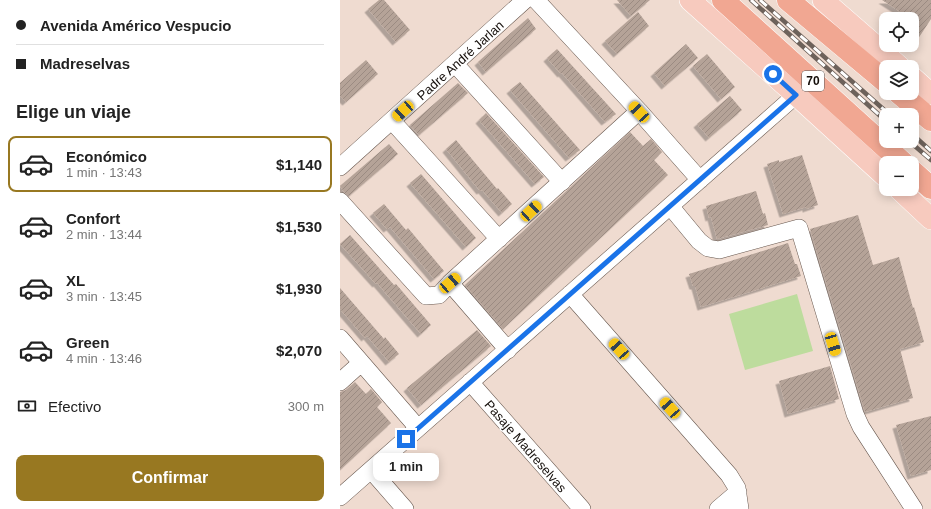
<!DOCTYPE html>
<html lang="es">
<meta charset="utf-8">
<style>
:root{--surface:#fff;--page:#f2f2f2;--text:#222;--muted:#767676;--line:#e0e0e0;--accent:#987821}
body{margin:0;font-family:Helvetica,sans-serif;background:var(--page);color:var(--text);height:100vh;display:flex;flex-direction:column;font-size:15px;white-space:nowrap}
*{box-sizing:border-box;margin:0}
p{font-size:13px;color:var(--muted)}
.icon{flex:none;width:22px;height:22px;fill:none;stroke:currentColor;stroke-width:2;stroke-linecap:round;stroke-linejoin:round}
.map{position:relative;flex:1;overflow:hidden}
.panel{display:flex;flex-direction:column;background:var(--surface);width:340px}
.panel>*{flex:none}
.hud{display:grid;align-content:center;height:88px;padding:0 16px;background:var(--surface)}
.controls{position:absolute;left:539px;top:12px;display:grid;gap:8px}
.controls a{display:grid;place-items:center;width:40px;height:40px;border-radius:8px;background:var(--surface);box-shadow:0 2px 10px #0003;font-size:20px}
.end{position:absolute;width:18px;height:18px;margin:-9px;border:5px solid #1a73e8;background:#fff;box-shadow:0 0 0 2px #fff}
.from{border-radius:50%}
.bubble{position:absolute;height:28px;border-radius:8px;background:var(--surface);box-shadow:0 2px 10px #0003;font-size:13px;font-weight:700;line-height:28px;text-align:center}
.car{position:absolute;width:12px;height:24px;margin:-12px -6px;border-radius:5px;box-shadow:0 0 3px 1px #0007;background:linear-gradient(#f5c518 24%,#345 0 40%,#f5c518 0 76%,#345 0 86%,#f5c518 0)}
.hud b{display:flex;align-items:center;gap:14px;height:38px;font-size:15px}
.hud b+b{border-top:1px solid var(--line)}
.hud i{width:10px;height:10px;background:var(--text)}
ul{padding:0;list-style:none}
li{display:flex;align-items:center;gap:12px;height:56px;margin:0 8px 6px;padding:0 8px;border:2px solid transparent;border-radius:8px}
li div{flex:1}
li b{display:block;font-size:15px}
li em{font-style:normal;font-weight:700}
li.active{border-color:var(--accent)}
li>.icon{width:36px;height:36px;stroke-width:1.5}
h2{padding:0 16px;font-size:18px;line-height:48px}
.pay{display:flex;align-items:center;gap:10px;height:44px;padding:0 16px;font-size:15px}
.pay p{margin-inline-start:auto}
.action{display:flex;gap:8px;margin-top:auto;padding:8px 16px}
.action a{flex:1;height:46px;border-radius:8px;background:var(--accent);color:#fff;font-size:16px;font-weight:700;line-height:46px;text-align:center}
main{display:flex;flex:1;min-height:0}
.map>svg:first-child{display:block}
.grass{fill:#bddc9d}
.building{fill:url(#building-hatch);filter:url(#shadow)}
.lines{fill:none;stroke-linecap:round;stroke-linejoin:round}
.minor-casing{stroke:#66564d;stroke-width:18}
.major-casing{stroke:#fff;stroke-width:22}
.highway-casing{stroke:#fff;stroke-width:23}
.minor{stroke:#fff;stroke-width:17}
.major{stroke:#f7cabe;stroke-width:21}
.highway{stroke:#f1a792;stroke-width:22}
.rail-casing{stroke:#6d625b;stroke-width:4.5}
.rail{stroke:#fff;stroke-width:3;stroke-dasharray:9;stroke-linecap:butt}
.route{stroke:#1a73e8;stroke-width:5}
.labels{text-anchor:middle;stroke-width:3;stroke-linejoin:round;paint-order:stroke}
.shield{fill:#fff;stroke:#5a5654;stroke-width:1}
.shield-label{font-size:12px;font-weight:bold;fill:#140e0a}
.street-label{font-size:13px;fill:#140e0a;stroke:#fff}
</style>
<main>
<section class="panel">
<div class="hud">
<b><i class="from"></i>Avenida Américo Vespucio</b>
<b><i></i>Madreselvas</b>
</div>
<h2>Elige un viaje</h2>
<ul>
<li class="active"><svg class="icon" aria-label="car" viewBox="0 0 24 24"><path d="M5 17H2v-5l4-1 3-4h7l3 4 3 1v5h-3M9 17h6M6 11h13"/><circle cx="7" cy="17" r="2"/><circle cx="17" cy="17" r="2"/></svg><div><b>Económico</b><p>1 min · 13:43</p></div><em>$1,140</em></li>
<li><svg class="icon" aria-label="car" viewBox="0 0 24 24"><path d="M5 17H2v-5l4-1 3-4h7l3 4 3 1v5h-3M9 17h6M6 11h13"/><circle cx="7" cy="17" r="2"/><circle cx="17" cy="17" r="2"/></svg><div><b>Confort</b><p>2 min · 13:44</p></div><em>$1,530</em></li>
<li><svg class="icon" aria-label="car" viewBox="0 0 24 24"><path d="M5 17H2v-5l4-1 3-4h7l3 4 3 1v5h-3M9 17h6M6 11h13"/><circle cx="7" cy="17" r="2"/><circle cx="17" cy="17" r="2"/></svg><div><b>XL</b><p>3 min · 13:45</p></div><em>$1,930</em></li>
<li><svg class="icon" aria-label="car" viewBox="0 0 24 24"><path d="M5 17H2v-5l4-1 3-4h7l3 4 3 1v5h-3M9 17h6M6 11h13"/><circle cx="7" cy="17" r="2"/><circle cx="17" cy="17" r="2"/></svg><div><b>Green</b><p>4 min · 13:46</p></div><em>$2,070</em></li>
</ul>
<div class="pay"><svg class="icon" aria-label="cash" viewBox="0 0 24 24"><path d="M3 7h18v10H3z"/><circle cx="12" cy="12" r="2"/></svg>Efectivo<p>300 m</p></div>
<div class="action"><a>Confirmar</a></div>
</section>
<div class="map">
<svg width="591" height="509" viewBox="0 0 591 509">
<defs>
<pattern id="building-hatch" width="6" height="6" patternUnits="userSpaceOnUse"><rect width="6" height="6" fill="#b5a398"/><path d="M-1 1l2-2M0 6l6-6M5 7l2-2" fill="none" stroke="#9b8b82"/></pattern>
<filter id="shadow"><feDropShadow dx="-3.5" dy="3.5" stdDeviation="0" flood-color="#0004"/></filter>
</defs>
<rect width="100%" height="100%" fill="#efdbd0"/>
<path class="grass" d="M457,294L473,351L405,370L389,314Z"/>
<path class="building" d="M39,0H44L70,30L56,42L28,9Z
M277,0H310L291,16Z
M542,0H591V19L572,48V19H555L559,11Z
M298,12L309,26L277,54L265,41Z
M188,18L196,29L146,72L138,62Z
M346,44L358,58L325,86L314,73Z
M217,49L276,114L265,122L222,73L221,74L207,58Z
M367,54L395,87L381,99L353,66Z
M26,60L38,74L6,102L0,96V83Z
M180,82L240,150L229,158L170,90Z
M118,83L128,93L79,135L70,125Z
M390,96L402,110L369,138L357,124Z
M146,113L204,177L195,184L139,120Z
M290,132L303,146L311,139L322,152L314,160L328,175L163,329L125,285Z
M116,140L157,189L158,188L172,204L162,213L142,190L140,191L106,149Z
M49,144L58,154L9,196L4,192L0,186Z
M462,155L478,205L466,209V207L443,214L427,164L439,160V162Z
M81,174L136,238L126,247L70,183Z
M416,191L423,214L425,213L428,225L377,239L371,217L369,218L366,206Z
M44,204L66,230L68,228L104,271L94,279L50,227L47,229L33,213Z
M518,215L533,265L559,257L573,308L574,307L584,342L560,349L573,398L525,412L470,229Z
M10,235L54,285L56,284L91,325L81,334L37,283L36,284L0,244Z
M448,243L455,264H457L461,276L361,307L355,286H353L349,274Z
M0,288L44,339L45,337L59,354L49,362L27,336L25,338L0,309Z
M137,330L151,346L81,405L67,388Z
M490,366L499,399L448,414L439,381Z
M15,382L26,394L31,389L42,402L37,407L51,423L0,470V392L6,390Z
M591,416V470L571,476L556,425Z"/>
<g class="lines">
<defs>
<path id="minor" d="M196,0L299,111L360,180
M115,64L222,182
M52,121L159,239
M0,167L185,0
M0,201L86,296L99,295L110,283L299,111
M330,206L359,241L368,248L379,250L459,228L515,414L521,427L574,509
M110,283L168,350
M230,294L389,475L397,488L400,509
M0,338L78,428
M0,382L21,363
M130,382L242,509
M31,470L65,509
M0,497L456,95
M378,509L398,492"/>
<path id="major" d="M350,0L456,95L546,177
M483,0L560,67
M572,77L591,94
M559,189L591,219"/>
<path id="highway" d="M383,0L563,163
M448,0L546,82
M559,93L591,120
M572,171L591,188"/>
</defs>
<use href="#minor" class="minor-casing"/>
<use href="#major" class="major-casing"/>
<use href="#highway" class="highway-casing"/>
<use href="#minor" class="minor"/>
<use href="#major" class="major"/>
<use href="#highway" class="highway"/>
<defs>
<path id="rail" d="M411,0L546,121
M420,0L550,115
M572,134L591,151
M569,141L591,160"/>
</defs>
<use href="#rail" class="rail-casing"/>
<use href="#rail" class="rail"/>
</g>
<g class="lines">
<path class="route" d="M66,439L456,95L433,74"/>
</g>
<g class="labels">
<rect class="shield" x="462" y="71" width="22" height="20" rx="3"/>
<g class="shield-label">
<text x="473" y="85">70</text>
</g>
<g class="street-label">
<text transform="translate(120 60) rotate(-42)" y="5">Padre André Jarlan</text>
<text transform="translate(186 446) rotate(49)" y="5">Pasaje Madreselvas</text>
</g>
</g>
</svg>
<div class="controls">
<a><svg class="icon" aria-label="locate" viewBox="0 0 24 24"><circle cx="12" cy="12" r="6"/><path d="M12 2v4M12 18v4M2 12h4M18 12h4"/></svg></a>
<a><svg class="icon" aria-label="layers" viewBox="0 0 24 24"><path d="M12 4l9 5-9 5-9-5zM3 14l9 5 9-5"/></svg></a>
<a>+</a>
<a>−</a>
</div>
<i class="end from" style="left:433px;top:74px"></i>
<i class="end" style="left:66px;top:439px"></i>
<div class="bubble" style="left:33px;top:453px;width:66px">1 min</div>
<i class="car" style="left:63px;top:111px;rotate:228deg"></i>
<i class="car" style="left:299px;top:112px;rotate:317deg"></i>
<i class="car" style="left:191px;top:211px;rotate:47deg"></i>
<i class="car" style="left:110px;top:283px;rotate:49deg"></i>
<i class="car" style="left:493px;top:344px;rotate:163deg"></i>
<i class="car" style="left:279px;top:349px;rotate:318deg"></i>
<i class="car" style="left:330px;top:408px;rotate:318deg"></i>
</div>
</main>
